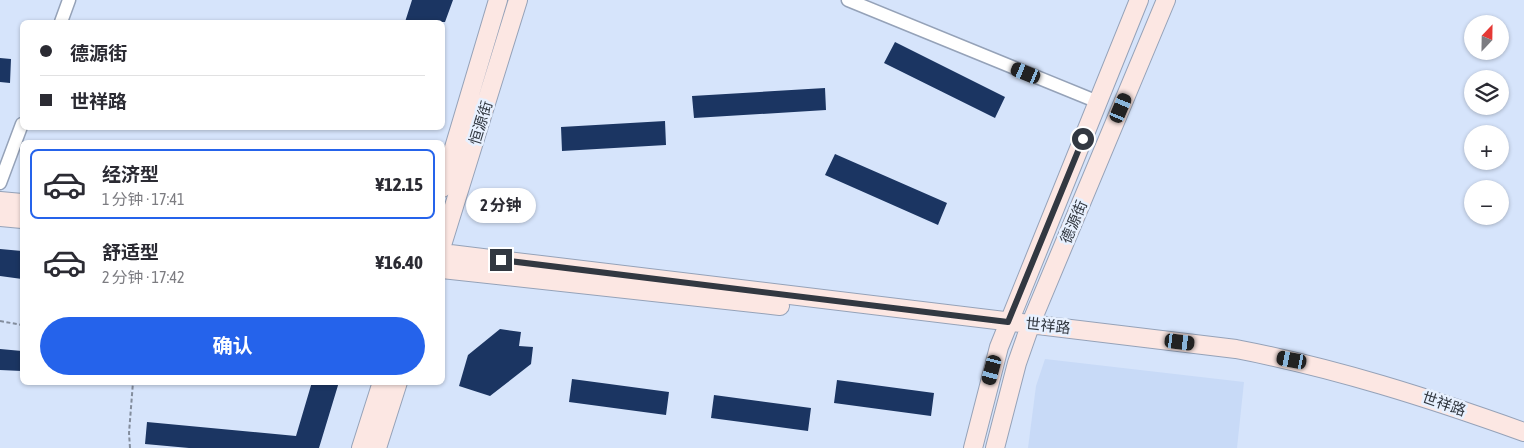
<!DOCTYPE html>
<html lang="zh">
<meta charset="utf-8">
<style>
:root{--surface:#fff;--page:#f7f7f7;--text:#2b2b33;--muted:#7c7c81;--line:#e1e1e2;--accent:#2563eb}
body{margin:0;font-family:"Asap Condensed","Noto Sans SC",sans-serif;background:var(--page);color:var(--text);height:100vh;display:flex;flex-direction:column;font-size:19px;white-space:nowrap}
*{box-sizing:border-box;margin:0}
p{font-size:16px;color:var(--muted)}
.icon{flex:none;width:28px;height:28px;fill:none;stroke:currentColor;stroke-width:2;stroke-linecap:round;stroke-linejoin:round}
.map{position:relative;flex:1;overflow:hidden}
.details{position:absolute;left:20px;top:140px;width:425px;height:245px;display:flex;flex-direction:column;background:var(--surface);border-radius:8px;box-shadow:0 1px 4px #0004}
.details>*{flex:none}
.banner{position:absolute;left:20px;top:20px;width:425px;height:110px;border-radius:8px;box-shadow:0 1px 4px #0004;display:grid;align-content:center;height:110px;padding:0 20px;background:var(--surface)}
.needle{width:32px;rotate:22deg}
.controls{position:absolute;left:1464px;top:15px;display:grid;gap:10px}
.controls a{display:grid;place-items:center;width:45px;height:45px;border-radius:50%;background:var(--surface);box-shadow:0 1px 4px #0004;font-size:25px}
.end{position:absolute;width:22px;height:22px;margin:-11px;border:6px solid #323841;background:#fff;box-shadow:0 0 0 2px #fff}
.from{border-radius:50%}
.bubble{position:absolute;height:35px;border-radius:18px;background:var(--surface);box-shadow:0 1px 4px #0004;font-size:16px;font-weight:700;line-height:35px;text-align:center}
.car{position:absolute;width:15px;height:30px;margin:-15px -8px;border-radius:6px;box-shadow:0 0 4px 1px #0007;background:linear-gradient(#222 24%,#8ab4d8 0 40%,#222 0 76%,#8ab4d8 0 86%,#222 0)}
.banner b{display:flex;align-items:center;gap:18px;height:48px;font-size:19px}
.banner b+b{border-top:1px solid var(--line)}
.banner i{width:12px;height:12px;background:var(--text)}
ul{padding:9px 0 0;list-style:none}
li{display:flex;align-items:center;gap:15px;height:70px;margin:0 10px 8px;padding:0 10px;border:2px solid transparent;border-radius:8px}
li div{flex:1}
li b{display:block;font-size:19px}
li em{font-style:normal;font-weight:700}
li.current{border-color:var(--accent)}
li>.icon{width:45px;height:45px;stroke-width:1.5}
.primary-button{display:flex;gap:10px;margin-top:auto;padding:10px 20px}
.primary-button a{flex:1;height:58px;border-radius:30px;background:var(--accent);color:#fff;font-size:20px;font-weight:700;line-height:58px;text-align:center}
.map>svg:first-child{display:block}
.built{fill:#c8daf7}
.building{fill:#1b3562}
.lines{fill:none;stroke-linecap:round;stroke-linejoin:round}
.street-casing{stroke:#95a2b8;stroke-width:15}
.secondary-casing{stroke:#95a2b8;stroke-width:20}
.path{stroke:#838d9d;stroke-width:2;stroke-dasharray:4 2.5;stroke-linecap:butt}
.street{stroke:#fff;stroke-width:12}
.secondary{stroke:#fce7e3;stroke-width:18}
.route{stroke:#323841;stroke-width:6}
.labels{text-anchor:middle;stroke-width:5;stroke-linejoin:round;paint-order:stroke}
.street-label{font-size:15px;fill:#323841;stroke:#e8f1ff}
</style>
<div class="map">
<svg width="1524" height="448" viewBox="0 0 1524 448">
<rect width="100%" height="100%" fill="#d6e4fb"/>
<path class="built" d="M1045,359L1244,382L1237,448H1028L1036,386Z"/>
<path class="building" d="M412,0H453L445,22H405Z
M895,42L1005,97L995,118L884,63Z
M0,58L11,59L10,83L0,82Z
M825,88L826,110L694,118L692,96Z
M665,121L666,145L562,151L561,127Z
M835,154L947,203L938,225L825,175Z
M0,249L22,251V279L0,276Z
M500,329L521,332L519,346L533,347L531,364L490,396L459,386L468,355Z
M0,349L22,351V371L0,370Z
M572,379L669,392L666,415L569,402Z
M837,380L934,393L931,416L834,403Z
M312,382H339L319,448H189L145,444L147,422L296,436Z
M714,395L811,408L808,431L711,418Z"/>
<g class="lines">
<defs>
<path id="street" d="M848,0L1098,102
M61,22L69,0
M0,183L22,124"/>
<path id="secondary" d="M442,188L498,0
M0,201L22,203
M0,217L22,219
M442,245L518,0
M442,253L1236,349C1335,368 1429,398 1524,432
M442,269L780,306
M361,448L382,382
M377,448L398,382
M973,448L999,347L1139,0
M995,448L1017,363L1031,323L1166,0"/>
</defs>
<use href="#street" class="street-casing"/>
<use href="#secondary" class="secondary-casing"/>
<path class="path" d="M0,321L22,325
M130,448L129,433L133,382"/>
<use href="#street" class="street"/>
<use href="#secondary" class="secondary"/>
</g>
<g class="lines">
<path class="route" d="M501,260L1008,322L1083,139"/>
</g>
<g class="labels">
<g class="street-label">
<text transform="translate(481 123) rotate(-73)" y="5">恒源街</text>
<text transform="translate(1074 222) rotate(-67)" y="5">德源街</text>
<text transform="translate(1048 326) rotate(6)" y="5">世祥路</text>
<text transform="translate(1444 404) rotate(19)" y="5">世祥路</text>
</g>
</g>
</svg>
<div class="controls">
<a><svg class="needle" viewBox="-14 -14 28 28"><path d="M0-13l5 13h-10z" fill="#e53935"/><path d="M0 13l5-13h-10z" fill="#7c7c81"/></svg></a>
<a><svg class="icon" aria-label="layers" viewBox="0 0 24 24"><path d="M12 4l9 5-9 5-9-5zM3 14l9 5 9-5"/></svg></a>
<a>+</a>
<a>−</a>
</div>
<i class="end from" style="left:1083px;top:139px"></i>
<i class="end" style="left:501px;top:260px"></i>
<div class="bubble" style="left:466px;top:188px;width:70px">2 分钟</div>
<i class="car" style="left:1026px;top:73px;rotate:292deg"></i>
<i class="car" style="left:1121px;top:108px;rotate:23deg"></i>
<i class="car" style="left:1180px;top:342px;rotate:97deg"></i>
<i class="car" style="left:1292px;top:360px;rotate:281deg"></i>
<i class="car" style="left:992px;top:370px;rotate:195deg"></i>
<div class="banner">
<b><i class="from"></i>德源街</b>
<b><i></i>世祥路</b>
</div>
<section class="details">
<ul>
<li class="current"><svg class="icon" aria-label="car" viewBox="0 0 24 24"><path d="M5 17H2v-5l4-1 3-4h7l3 4 3 1v5h-3M9 17h6M6 11h13"/><circle cx="7" cy="17" r="2"/><circle cx="17" cy="17" r="2"/></svg><div><b>经济型</b><p>1 分钟 · 17:41</p></div><em>¥12.15</em></li>
<li><svg class="icon" aria-label="car" viewBox="0 0 24 24"><path d="M5 17H2v-5l4-1 3-4h7l3 4 3 1v5h-3M9 17h6M6 11h13"/><circle cx="7" cy="17" r="2"/><circle cx="17" cy="17" r="2"/></svg><div><b>舒适型</b><p>2 分钟 · 17:42</p></div><em>¥16.40</em></li>
</ul>
<div class="primary-button"><a>确认</a></div>
</section>
</div>
